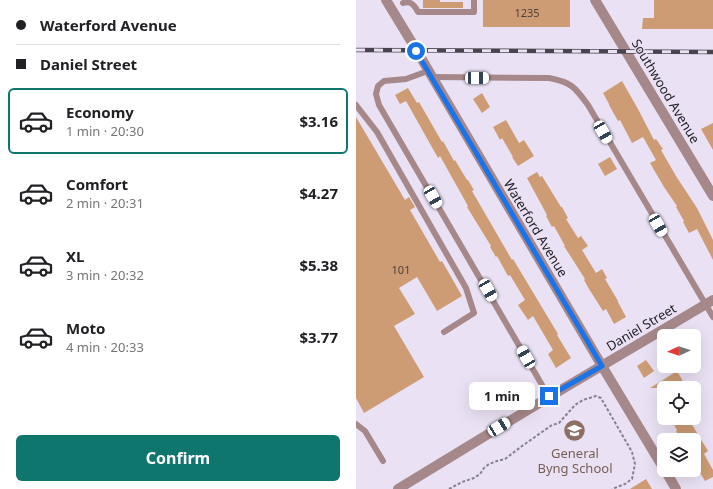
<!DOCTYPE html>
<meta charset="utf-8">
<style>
:root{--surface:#fff;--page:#f6f6f6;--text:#202124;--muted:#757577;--line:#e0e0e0;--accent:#0f766e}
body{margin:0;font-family:"Noto Sans",sans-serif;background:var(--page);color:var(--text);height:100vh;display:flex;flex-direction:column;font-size:15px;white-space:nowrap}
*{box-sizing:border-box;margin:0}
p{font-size:13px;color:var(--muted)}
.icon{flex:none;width:22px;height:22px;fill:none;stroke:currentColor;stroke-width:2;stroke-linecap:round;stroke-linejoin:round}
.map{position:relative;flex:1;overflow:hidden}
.details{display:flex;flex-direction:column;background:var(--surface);width:356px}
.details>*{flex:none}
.hud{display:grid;align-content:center;height:88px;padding:0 16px;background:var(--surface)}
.needle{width:26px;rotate:267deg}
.fabs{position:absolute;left:301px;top:329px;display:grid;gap:8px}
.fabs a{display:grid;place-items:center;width:44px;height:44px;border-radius:6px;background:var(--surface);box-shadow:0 4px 16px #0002;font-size:20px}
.end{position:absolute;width:18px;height:18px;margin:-9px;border:5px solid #1a73e8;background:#fff;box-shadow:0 0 0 2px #fff}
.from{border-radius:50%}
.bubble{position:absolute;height:28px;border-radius:6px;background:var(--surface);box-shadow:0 4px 16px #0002;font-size:13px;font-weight:700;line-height:28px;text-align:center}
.car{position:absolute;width:12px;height:24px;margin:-12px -6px;border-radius:5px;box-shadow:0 0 3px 1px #0007;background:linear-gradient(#fff 24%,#345 0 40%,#fff 0 76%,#345 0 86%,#fff 0)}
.hud b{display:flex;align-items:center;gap:14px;height:38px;font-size:15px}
.hud b+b{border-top:1px solid var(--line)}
.hud i{width:10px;height:10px;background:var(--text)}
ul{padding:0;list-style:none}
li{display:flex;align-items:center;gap:12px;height:66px;margin:0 8px 6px;padding:0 8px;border:2px solid transparent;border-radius:6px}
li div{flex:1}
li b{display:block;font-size:15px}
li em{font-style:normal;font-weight:700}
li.current{border-color:var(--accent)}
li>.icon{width:36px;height:36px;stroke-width:1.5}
.cta{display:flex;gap:8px;margin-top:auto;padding:8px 16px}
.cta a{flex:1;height:46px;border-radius:6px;background:var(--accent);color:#fff;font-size:16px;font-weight:700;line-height:46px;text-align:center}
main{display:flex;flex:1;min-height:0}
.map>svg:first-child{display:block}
.building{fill:#cd9c74}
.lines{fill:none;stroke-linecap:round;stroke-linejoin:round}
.path{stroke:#85808c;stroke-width:2;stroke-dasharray:3 2;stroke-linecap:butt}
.service{stroke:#a6888a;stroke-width:6}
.minor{stroke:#a6888a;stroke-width:10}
.rail-casing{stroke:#47444d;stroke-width:4.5}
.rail{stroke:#eae2f4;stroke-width:3;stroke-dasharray:9;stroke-linecap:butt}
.route{stroke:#1a73e8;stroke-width:5}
.labels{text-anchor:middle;stroke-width:3;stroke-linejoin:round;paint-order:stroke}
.number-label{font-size:11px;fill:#4e403a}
.street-label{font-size:13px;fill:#232127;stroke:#eae2f4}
.education-label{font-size:13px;fill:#785e54;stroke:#eae2f4}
</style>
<main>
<section class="details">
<div class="hud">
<b><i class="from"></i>Waterford Avenue</b>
<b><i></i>Daniel Street</b>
</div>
<ul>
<li class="current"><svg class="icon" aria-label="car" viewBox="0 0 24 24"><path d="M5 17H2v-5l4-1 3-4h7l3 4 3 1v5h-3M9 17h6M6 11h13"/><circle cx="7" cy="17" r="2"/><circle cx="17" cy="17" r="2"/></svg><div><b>Economy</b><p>1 min · 20:30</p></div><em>$3.16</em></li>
<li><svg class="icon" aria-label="car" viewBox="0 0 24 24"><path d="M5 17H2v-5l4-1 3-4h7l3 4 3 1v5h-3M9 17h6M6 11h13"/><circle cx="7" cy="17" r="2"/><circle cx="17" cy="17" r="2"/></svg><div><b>Comfort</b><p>2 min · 20:31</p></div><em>$4.27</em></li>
<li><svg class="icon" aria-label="car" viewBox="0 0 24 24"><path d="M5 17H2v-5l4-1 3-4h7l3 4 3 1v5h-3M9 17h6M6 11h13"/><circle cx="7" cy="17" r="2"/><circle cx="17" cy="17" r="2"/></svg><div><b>XL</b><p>3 min · 20:32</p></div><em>$5.38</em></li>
<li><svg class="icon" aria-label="car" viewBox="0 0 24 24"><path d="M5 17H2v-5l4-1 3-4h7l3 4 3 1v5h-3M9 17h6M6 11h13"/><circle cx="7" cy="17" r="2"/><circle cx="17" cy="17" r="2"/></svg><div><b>Moto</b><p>4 min · 20:33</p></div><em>$3.77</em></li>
</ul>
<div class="cta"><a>Confirm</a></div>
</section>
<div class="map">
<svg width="357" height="489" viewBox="0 0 357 489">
<rect width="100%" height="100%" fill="#eae2f4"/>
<path class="building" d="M67,0H84V2H107V8H67Z
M127,0H214V27H127Z
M298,0H357V29H286L287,18H298Z
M266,81L282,109L298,140L300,139L307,149L305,150L320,176L341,208L357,240V260L341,229L333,233L327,222L328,221L320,207L321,206L308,187L294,163L300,160L287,137L276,143L264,120L262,121L253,105V104L247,93Z
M52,88L61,103L63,102L86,142L87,141L98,161L99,160L111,180H112L118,190L116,191L156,260L157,259L202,334L201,335L215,358L200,368L192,354L197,350L177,316L172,320L162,305L169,300L154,275L152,276L141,256L140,257L134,247L135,246L111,207L112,206L84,156L82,158L50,101L44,104L39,95Z
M126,93L134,107L126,113L117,99Z
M0,117L49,200L53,197L59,207L54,210L84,262L86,261L106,296L81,311L61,277L43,288L59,314L38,326L68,377L8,413L0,398Z
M150,120L163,143L168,140L178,156L162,166L156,157H157L146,138L144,140L137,127Z
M357,123V150L345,129Z
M254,157L261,169L249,176L242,164Z
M181,172L184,177L186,176L205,207H206L212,218L210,219L222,238L225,236L232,246L226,250L240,273L246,269L251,278L249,279L262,301V302L270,317L258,324L250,309L247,311L233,289L228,280L229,279L208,246H209L198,226L196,227L190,216L191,215L171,178Z
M290,360L298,371L288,378L281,366Z
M321,371L331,388H294Z
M314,418H332L352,451L348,454L357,470V477L349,481L343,471L344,470L338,459V440H325L320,431L321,430Z
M290,479L296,489H274Z"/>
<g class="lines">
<path class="path" d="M93,489L106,482L118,478L124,474L128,468L133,464L141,461L149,459L166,446L196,425L203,423L219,405L227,400L240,396L245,398L249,405L276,452L279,464L276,479L269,484L256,489"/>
<path class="service" d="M47,3C55,0 59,6 62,12H118V0
M72,71L50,79L28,81L22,86L20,94L23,105L193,397
M76,77L193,78C215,82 219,87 232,105L357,317
M0,105L21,132L110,288L118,313L88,332
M0,424L9,431L27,461"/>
<path class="minor" d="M30,0L61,51L246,366L308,469
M239,0L357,196
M309,470L320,489
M42,489L193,397L357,300"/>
<defs>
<path id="rail" d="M0,50L357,52"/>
</defs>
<use href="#rail" class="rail-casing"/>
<use href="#rail" class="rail"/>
</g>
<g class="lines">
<path class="route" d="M60,51L246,366L193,396"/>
</g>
<defs>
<symbol id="school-disc" viewBox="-11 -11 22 22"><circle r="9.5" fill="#8d6e63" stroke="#eae2f4"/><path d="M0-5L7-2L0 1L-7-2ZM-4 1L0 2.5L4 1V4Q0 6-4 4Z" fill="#fff"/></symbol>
</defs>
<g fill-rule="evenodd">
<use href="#school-disc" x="206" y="418" width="25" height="25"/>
</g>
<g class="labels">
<g class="number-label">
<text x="171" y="17">1235</text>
<text x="45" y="274">101</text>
</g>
<g class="street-label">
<text transform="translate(310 91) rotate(59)" y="5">Southwood Avenue</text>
<text transform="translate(180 228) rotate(59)" y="5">Waterford Avenue</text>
<text transform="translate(285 327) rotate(-31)" y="5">Daniel Street</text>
</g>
<g class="education-label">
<text x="219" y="458">General<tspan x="219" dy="15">Byng School</tspan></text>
</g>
</g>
</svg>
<div class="fabs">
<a><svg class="needle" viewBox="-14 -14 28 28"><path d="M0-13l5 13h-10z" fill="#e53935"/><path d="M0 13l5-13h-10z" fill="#757577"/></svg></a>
<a><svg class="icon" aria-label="locate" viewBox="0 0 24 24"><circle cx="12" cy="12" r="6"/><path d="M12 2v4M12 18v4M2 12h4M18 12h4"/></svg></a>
<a><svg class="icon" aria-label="layers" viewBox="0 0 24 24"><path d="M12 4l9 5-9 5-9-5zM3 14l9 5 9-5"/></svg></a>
</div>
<i class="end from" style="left:60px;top:51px"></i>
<i class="end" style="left:193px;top:396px"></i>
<div class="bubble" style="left:113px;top:382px;width:66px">1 min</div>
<i class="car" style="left:121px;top:78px;rotate:90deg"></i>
<i class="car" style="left:247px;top:132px;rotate:150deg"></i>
<i class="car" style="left:77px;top:197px;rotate:150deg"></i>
<i class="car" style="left:302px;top:225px;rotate:150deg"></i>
<i class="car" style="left:132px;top:290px;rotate:150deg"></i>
<i class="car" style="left:170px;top:357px;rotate:330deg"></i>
<i class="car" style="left:143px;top:427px;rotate:59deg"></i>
</div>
</main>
